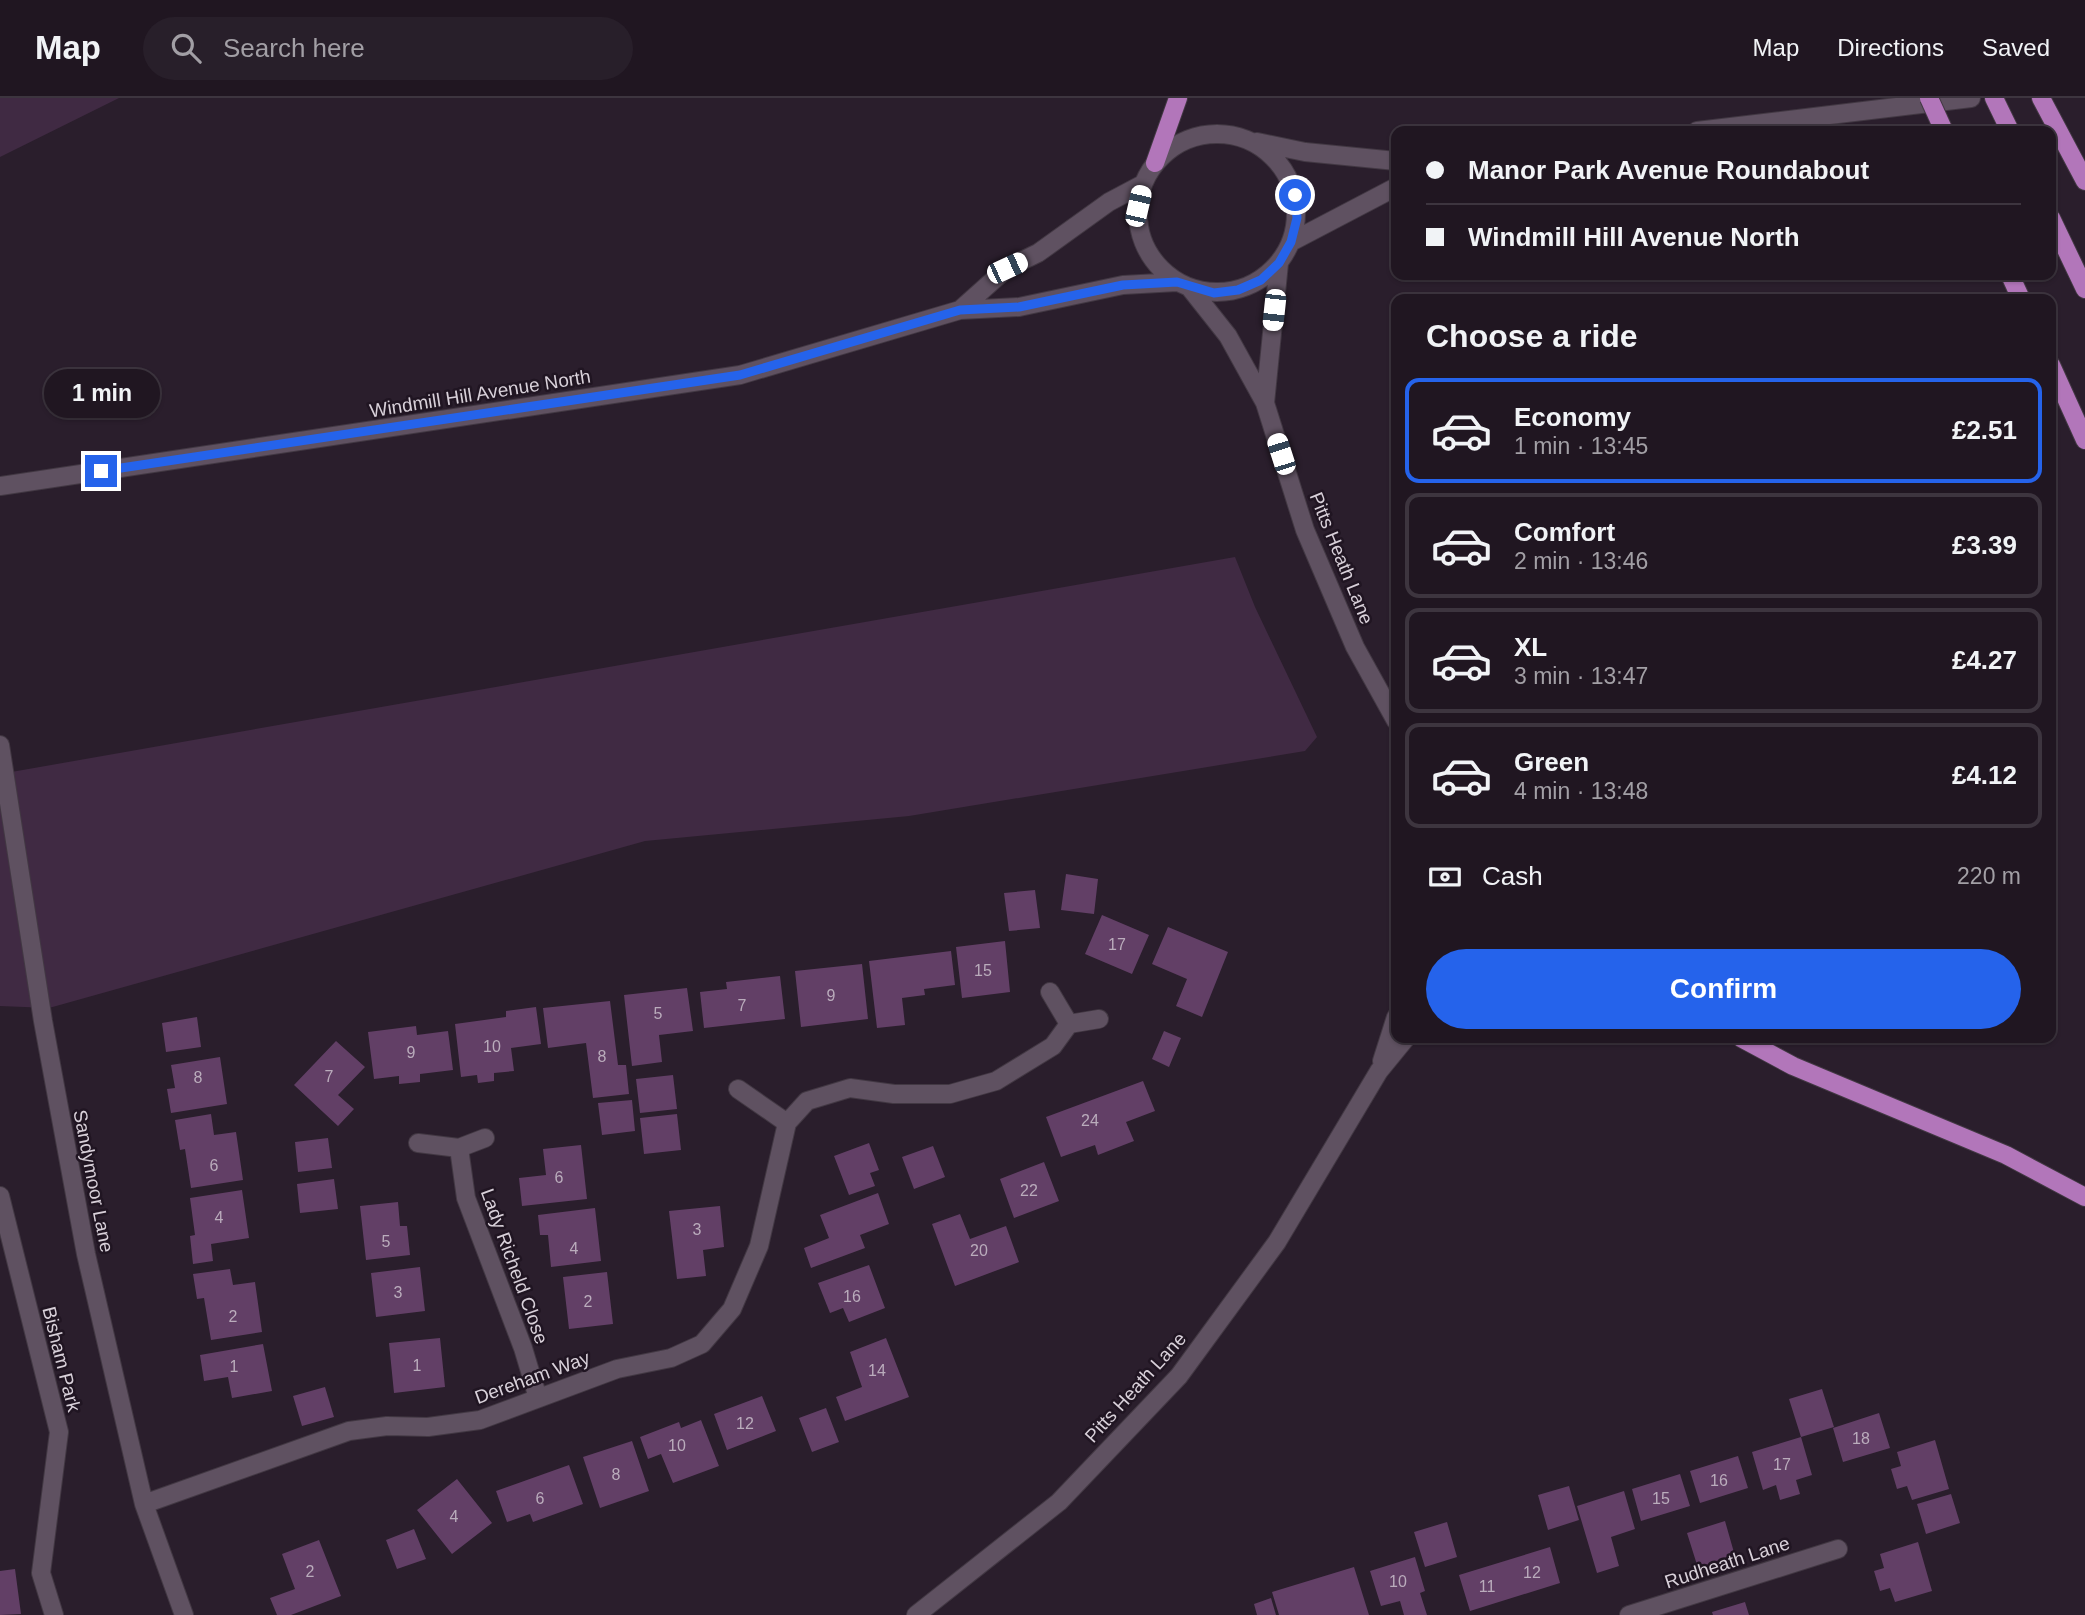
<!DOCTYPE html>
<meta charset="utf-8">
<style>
:root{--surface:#201621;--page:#281f2a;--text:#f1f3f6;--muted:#a29fa5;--line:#3d353f;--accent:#2563eb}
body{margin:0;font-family:Helvetica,sans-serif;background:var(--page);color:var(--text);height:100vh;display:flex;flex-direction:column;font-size:26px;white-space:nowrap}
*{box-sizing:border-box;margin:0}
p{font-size:23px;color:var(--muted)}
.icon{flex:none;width:38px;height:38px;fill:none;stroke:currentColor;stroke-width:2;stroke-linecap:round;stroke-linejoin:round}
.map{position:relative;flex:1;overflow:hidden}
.panel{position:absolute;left:1391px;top:196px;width:665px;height:749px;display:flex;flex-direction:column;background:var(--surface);border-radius:14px;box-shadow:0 2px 5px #0004,0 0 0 2px var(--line)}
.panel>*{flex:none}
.hud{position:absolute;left:1391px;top:28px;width:665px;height:154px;border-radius:14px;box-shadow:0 2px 5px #0004,0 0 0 2px var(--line);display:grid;align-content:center;height:154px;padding:0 35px;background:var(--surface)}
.end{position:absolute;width:32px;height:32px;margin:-16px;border:9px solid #2563eb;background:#fff;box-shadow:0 0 0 4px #fff}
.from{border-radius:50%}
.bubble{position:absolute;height:49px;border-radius:24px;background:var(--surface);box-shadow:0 2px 5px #0004,0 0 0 2px var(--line);font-size:23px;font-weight:700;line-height:49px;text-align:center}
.car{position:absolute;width:21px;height:42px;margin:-21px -10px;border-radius:9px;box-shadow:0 0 5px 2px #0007;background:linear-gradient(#fff 24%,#345 0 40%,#fff 0 76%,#345 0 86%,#fff 0)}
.hud b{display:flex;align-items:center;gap:24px;height:66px;font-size:26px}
.hud b+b{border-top:2px solid var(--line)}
.hud i{width:18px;height:18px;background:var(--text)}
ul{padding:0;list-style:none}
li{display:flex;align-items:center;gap:21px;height:105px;margin:0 14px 10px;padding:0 21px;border:4px solid var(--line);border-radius:14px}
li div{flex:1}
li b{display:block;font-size:26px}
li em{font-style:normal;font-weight:700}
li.current{border-color:var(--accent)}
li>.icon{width:63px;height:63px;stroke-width:1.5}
h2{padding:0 35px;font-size:32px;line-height:84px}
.pay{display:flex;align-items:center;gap:18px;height:77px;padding:0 35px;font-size:26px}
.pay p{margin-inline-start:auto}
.action{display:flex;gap:14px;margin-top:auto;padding:14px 35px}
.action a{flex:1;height:80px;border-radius:42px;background:var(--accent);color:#fff;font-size:28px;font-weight:700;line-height:80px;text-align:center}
header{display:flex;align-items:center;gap:42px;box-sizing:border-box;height:98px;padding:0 35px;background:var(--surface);border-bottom:2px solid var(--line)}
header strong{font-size:33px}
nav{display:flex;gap:38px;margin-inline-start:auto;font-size:24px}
.search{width:490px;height:63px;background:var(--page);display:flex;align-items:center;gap:18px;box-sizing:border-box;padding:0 24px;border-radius:38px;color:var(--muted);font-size:26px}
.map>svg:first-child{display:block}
.green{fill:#402a43}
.building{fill:#623f66}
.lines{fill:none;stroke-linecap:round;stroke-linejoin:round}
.street-casing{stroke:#423843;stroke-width:20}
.secondary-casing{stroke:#423843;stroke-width:20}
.primary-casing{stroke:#423843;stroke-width:20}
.street{stroke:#5f5161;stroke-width:18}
.secondary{stroke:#5f5161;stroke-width:18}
.primary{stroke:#b276ba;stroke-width:18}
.primary-bridge-casing{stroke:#423843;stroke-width:20;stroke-linecap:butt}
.primary-bridge{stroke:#b276ba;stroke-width:18}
.route{stroke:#2563eb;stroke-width:9}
.labels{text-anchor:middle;stroke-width:5;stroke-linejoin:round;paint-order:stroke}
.number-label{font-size:16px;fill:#baacbc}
.street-label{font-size:19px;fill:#d8d0d9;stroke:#201522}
</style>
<header>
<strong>Map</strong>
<div class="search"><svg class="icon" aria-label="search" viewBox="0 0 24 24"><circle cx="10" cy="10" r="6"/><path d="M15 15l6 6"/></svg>Search here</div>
<nav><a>Map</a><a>Directions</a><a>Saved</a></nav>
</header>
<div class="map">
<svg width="2085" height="1517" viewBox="0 0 2085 1517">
<rect width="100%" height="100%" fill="#2a1e2c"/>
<path class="green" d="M0,0H119L0,59Z
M1235,459L1255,509L1317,639L1305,653L909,718L645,743L49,910L0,908V676Z"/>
<path class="building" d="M1066,776L1098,781L1094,816L1061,812Z
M1035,792L1040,830L1009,833L1004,795Z
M1102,817L1149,837L1132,876L1085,856Z
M1168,829L1228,854L1202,919L1176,908L1187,881L1152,866Z
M1005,843L1010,894L962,900L956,849Z
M951,853L955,887L924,891L925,897L902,900L905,927L877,930L869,863Z
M862,866L868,921L801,929L795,873Z
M780,878L785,921L704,930L700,894L727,891L726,884Z
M687,890L693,933L659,937L662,964L632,968L624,897Z
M610,903L618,967H626L629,996L593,1000L586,945L548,950L543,910Z
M536,909L541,946L511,950L514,973L494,975V983L478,985L477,977L461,979L455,926L506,919V913Z
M197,919L201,949L166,954L162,925Z
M416,928L417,937L448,933L453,972L420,976V984L399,986V978L374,981L368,934Z
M1164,933L1181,940L1169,969L1152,961Z
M336,943L365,969L338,997L354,1011L338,1028L294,987Z
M220,959L227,1006L171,1015L167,991L175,990L171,967Z
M673,977L677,1011L640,1015L636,981Z
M1143,983L1155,1013L1126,1024L1134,1043L1098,1057L1095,1047L1061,1059L1046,1019Z
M632,1002L635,1033L602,1037L598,1005Z
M211,1016L214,1037L236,1034L243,1082L191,1090L185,1051L180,1052L175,1022Z
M677,1016L681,1052L644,1056L640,1020Z
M328,1040L332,1070L298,1074L295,1044Z
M869,1045L879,1072L870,1075L875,1088L849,1097L834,1058Z
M581,1047L587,1101L522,1108L519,1080L546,1077L543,1051Z
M933,1048L945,1079L914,1091L902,1059Z
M1044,1064L1059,1103L1014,1120L1000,1081Z
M334,1081L338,1111L300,1115L297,1086Z
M242,1092L249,1140L211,1146L213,1163L193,1166L190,1138L195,1137L190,1100Z
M878,1095L889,1126L860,1137L865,1150L811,1170L804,1150L829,1140L820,1117Z
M398,1104L400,1128H407L410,1157L366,1162L360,1108Z
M720,1108L724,1149L703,1152L706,1178L677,1181L669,1113Z
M595,1110L601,1163L551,1169L548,1137H540L538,1117Z
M960,1116L970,1141L1006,1128L1019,1164L955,1188L932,1126Z
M869,1167L885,1210L849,1224L843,1210L830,1215L818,1185Z
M420,1169L425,1213L376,1219L371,1175Z
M230,1171L233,1187L255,1184L262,1234L211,1242L204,1200L197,1201L193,1176Z
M607,1174L613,1226L569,1231L563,1179Z
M440,1240L445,1289L394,1295L389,1245Z
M886,1240L909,1299L845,1323L836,1299L862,1289L850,1254Z
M263,1246L272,1293L232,1300L228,1279L204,1283L200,1257Z
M325,1289L334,1319L302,1328L293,1298Z
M1822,1291L1834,1329L1801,1339L1789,1301Z
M762,1298L776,1333L727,1352L714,1316Z
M826,1310L839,1344L812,1354L799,1320Z
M1879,1315L1890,1350L1843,1364L1833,1330Z
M701,1322L719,1368L673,1385L661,1356L648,1361L640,1339L679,1324L681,1330Z
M1801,1339L1812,1377L1796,1382L1800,1396L1780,1402L1776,1387L1763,1392L1752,1354Z
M1935,1342L1949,1391L1912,1402L1907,1388L1897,1391L1891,1371L1901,1368L1897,1354Z
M632,1343L649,1393L600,1410L583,1359Z
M1738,1358L1748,1390L1700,1405L1690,1373Z
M569,1367L583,1406L533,1424L530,1416L507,1424L496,1393Z
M1680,1376L1690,1408L1641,1423L1632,1391Z
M457,1381L492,1425L452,1456L417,1412Z
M1569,1388L1579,1422L1548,1432L1538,1397Z
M1624,1393L1635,1431L1611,1439L1619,1468L1597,1475L1577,1408Z
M1951,1396L1960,1425L1926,1436L1917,1406Z
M1725,1423L1735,1458L1698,1470L1687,1435Z
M1447,1424L1457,1459L1425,1469L1414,1434Z
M414,1431L426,1461L397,1471L386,1442Z
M319,1442L341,1498L291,1517H277L270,1500L295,1491L282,1456Z
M1918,1444L1932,1493L1895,1504L1890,1490L1880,1493L1874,1473L1884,1470L1880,1456Z
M1550,1449L1560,1485L1470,1513L1459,1477Z
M1415,1459L1425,1493L1420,1495L1427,1517H1404L1400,1503L1381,1508L1370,1473Z
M1354,1469L1369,1517H1279L1272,1494Z
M15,1471L21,1516L0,1517V1473Z
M1271,1500L1276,1517H1257L1254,1506Z
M1745,1504L1749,1517H1713L1712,1514Z"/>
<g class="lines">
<defs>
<path id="street" d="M0,647L43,923L86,1156L144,1406L184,1517
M1050,894L1069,926L1099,921
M738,991L787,1025
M418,1045L459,1050L485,1040
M459,1050L466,1100L523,1250L538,1300
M0,1098L59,1334L41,1475L54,1517
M144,1406L349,1333L387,1328L428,1329L480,1322L617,1271L671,1260L702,1246L732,1211L759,1148L787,1025L807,1003L850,990L894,996H950L996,983L1053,948L1069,926
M1629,1517L1838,1451"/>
<path id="secondary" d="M1697,33L1971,0
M1138 115a79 79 0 1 1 158 0a79 79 0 1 1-158 0Z
M1257,44L1305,54L1396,63
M1291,144L1396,89
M1190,190L1228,238L1265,305L1305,432L1355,549L1396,623
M960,212L1007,170L1038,155L1109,104L1143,86
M1265,305L1279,165
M0,388L740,277L960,212L1019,209L1123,187L1177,184
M1382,963L1396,919
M916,1517L1059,1404L1179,1278L1277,1144L1379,973L1406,940"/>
<path id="primary" d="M1994,0L2010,33
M2041,0L2085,83
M1155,65L1178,0
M2051,120L2085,191
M2010,177L2021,201
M2051,267L2085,342
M1741,940L1793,968L2006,1057L2085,1099"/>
</defs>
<use href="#street" class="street-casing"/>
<use href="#secondary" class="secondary-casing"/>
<use href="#primary" class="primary-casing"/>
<use href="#street" class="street"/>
<use href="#secondary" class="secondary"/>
<use href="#primary" class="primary"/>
<defs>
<path id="primary-bridge" d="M1929,0L1944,33"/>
</defs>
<use href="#primary-bridge" class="primary-bridge-casing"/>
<use href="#primary-bridge" class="primary-bridge"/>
</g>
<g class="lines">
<path class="route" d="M101,373L740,277L960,212L1019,209L1123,187L1177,184L1214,195L1238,192L1261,182L1279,165L1291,144L1297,120L1295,97"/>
</g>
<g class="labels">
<g class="number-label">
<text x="1117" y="852">17</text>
<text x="983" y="878">15</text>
<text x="831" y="903">9</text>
<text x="742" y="913">7</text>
<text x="658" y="921">5</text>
<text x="492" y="954">10</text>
<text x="411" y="960">9</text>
<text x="602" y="964">8</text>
<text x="329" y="984">7</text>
<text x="198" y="985">8</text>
<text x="1090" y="1028">24</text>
<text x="214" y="1073">6</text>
<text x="559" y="1085">6</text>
<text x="1029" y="1098">22</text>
<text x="219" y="1125">4</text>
<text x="697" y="1137">3</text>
<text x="386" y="1149">5</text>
<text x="574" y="1156">4</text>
<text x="979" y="1158">20</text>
<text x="398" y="1200">3</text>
<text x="852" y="1204">16</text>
<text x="588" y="1209">2</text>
<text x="233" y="1224">2</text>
<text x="417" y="1273">1</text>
<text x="234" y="1274">1</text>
<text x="877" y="1278">14</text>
<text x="745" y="1331">12</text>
<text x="1861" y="1346">18</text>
<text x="677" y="1353">10</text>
<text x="1782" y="1372">17</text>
<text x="616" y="1382">8</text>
<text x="1719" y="1388">16</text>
<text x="540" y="1406">6</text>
<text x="1661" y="1406">15</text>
<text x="454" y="1424">4</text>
<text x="310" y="1479">2</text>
<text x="1532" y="1480">12</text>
<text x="1398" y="1489">10</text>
<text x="1487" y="1494">11</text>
</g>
<g class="street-label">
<text transform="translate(480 295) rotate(-9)" y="7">Windmill Hill Avenue North</text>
<text transform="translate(1342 460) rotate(68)" y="7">Pitts Heath Lane</text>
<text transform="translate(94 1083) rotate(79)" y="7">Sandymoor Lane</text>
<text transform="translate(515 1168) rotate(70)" y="7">Lady Richeld Close</text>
<text transform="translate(62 1261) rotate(76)" y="7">Bisham Park</text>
<text transform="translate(532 1279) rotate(-20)" y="7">Dereham Way</text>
<text transform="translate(1135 1289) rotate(-48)" y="7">Pitts Heath Lane</text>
<text transform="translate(1727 1464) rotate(-18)" y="7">Rudheath Lane</text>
</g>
</g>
</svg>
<i class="end from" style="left:1295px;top:97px"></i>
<i class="end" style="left:101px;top:373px"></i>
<div class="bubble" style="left:44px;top:271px;width:116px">1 min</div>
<i class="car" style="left:1138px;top:108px;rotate:13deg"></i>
<i class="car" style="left:1007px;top:170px;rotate:65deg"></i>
<i class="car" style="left:1274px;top:212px;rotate:186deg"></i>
<i class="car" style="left:1281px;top:356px;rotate:342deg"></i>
<div class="hud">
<b><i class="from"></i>Manor Park Avenue Roundabout</b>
<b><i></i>Windmill Hill Avenue North</b>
</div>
<section class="panel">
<h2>Choose a ride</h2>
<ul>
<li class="current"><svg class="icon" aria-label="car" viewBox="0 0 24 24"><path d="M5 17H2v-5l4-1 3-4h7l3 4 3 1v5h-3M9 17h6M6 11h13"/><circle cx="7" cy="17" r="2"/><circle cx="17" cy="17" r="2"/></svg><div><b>Economy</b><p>1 min · 13:45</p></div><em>£2.51</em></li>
<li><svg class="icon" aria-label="car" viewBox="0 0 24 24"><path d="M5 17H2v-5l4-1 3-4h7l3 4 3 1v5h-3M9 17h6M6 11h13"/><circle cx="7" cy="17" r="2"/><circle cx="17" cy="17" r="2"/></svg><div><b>Comfort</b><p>2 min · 13:46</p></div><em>£3.39</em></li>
<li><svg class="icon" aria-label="car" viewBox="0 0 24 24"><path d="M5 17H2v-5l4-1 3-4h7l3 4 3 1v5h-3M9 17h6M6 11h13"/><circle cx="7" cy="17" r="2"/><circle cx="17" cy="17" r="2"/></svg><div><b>XL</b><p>3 min · 13:47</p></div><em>£4.27</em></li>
<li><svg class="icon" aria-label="car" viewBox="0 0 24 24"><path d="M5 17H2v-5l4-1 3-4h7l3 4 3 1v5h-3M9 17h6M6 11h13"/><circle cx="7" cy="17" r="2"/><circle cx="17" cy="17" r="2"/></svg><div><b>Green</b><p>4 min · 13:48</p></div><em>£4.12</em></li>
</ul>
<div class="pay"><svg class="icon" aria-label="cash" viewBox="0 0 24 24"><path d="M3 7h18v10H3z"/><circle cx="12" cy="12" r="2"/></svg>Cash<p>220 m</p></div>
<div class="action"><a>Confirm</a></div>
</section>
</div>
